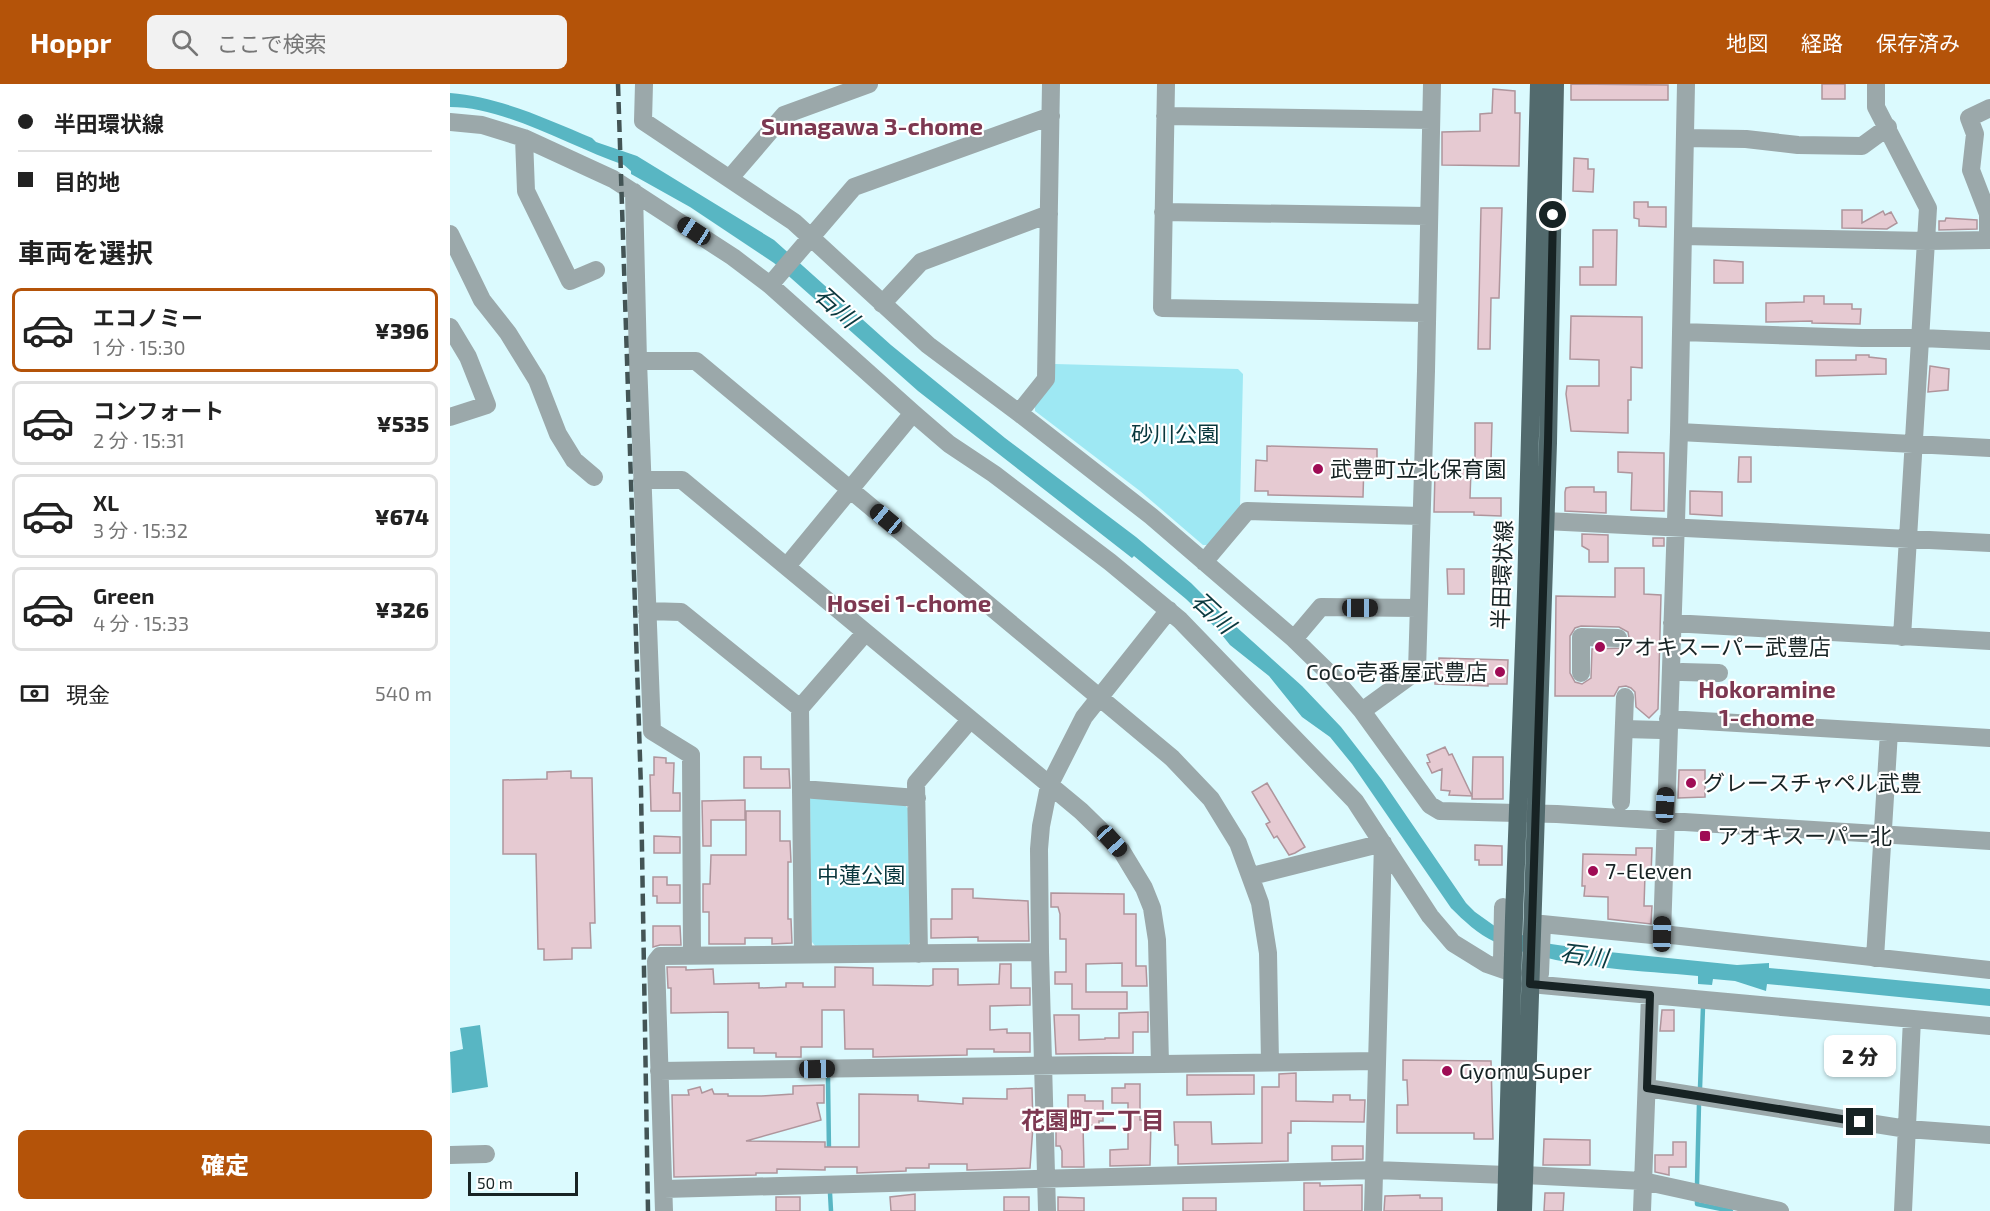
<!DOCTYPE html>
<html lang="ja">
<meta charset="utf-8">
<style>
:root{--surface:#fff;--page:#f2f2f2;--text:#222;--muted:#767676;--line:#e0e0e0;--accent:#b45309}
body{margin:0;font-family:"Exo 2","Noto Sans JP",sans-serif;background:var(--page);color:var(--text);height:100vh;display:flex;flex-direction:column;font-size:22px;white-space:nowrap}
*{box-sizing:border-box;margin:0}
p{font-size:20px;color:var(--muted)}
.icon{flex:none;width:33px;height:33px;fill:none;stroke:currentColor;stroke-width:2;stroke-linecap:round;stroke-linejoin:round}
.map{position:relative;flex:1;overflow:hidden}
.sheet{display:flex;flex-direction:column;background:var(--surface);width:450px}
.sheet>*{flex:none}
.banner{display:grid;align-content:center;height:132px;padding:0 18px;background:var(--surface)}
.scale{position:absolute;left:18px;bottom:15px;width:110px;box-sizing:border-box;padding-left:6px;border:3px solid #172324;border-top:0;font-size:16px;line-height:21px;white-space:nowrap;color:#172324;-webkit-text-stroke:4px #fff;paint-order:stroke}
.end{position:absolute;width:27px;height:27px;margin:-14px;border:8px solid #172324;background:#fff;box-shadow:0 0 0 3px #fff}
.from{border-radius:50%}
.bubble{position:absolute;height:42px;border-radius:9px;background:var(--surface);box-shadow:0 2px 4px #0004;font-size:20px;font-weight:800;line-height:42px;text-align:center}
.car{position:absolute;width:18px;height:36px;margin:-18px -9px;border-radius:8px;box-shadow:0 0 4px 2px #0007;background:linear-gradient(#222 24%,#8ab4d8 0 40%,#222 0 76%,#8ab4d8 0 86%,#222 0)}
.banner b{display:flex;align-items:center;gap:21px;height:57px;font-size:22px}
.banner b+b{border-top:2px solid var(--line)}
.banner i{width:15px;height:15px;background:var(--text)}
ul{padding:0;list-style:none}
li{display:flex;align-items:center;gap:18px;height:84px;margin:0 12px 9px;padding:0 6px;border:3px solid var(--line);border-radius:9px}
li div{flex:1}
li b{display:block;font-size:22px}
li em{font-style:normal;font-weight:800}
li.current{border-color:var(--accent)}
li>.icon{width:54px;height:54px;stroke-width:1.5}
h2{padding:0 18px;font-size:27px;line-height:72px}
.pay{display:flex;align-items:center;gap:15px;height:66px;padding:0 18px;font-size:22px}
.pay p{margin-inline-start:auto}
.cta{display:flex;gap:12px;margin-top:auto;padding:12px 18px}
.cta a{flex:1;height:69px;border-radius:9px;background:var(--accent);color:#fff;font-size:24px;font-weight:800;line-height:69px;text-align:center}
header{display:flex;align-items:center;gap:36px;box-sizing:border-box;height:84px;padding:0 30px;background:var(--accent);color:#fff}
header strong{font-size:28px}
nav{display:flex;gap:33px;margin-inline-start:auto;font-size:21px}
.search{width:420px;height:54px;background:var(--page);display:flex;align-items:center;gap:15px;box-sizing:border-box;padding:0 21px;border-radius:9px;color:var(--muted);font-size:22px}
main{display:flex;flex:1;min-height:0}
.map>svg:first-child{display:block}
.green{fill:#9ee8f3}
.water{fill:#58b6c3}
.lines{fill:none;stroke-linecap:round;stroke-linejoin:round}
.stream{stroke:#58b6c3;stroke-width:4.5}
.building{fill:#e6cad2;stroke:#af959c;stroke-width:1.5;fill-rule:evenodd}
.minor{stroke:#9ba8aa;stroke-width:18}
.major{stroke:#526a6d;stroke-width:18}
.rail{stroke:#435455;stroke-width:4.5;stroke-dasharray:12 6;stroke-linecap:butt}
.route{stroke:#172324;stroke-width:8}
.poi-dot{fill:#9f0c55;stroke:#fff;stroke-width:2}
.labels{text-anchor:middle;stroke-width:4.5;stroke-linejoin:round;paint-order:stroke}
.park-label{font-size:22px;fill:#09373d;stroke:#fff}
.poi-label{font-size:22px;fill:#172324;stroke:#fff;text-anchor:start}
.street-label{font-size:22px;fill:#172324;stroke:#fff}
.neighbourhood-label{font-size:24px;font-weight:bold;fill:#7d3851;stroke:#fff}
.water-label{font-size:24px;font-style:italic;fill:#0b393f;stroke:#fff}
</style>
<header>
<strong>Hoppr</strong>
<div class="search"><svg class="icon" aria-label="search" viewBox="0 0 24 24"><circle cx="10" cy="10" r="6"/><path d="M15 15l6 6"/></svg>ここで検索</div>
<nav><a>地図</a><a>経路</a><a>保存済み</a></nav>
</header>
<main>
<section class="sheet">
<div class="banner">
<b><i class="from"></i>半田環状線</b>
<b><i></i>目的地</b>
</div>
<h2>車両を選択</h2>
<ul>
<li class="current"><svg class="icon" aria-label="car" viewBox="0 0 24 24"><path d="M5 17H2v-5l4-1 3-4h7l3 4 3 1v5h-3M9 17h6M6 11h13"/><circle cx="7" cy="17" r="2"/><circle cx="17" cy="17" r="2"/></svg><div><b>エコノミー</b><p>1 分 · 15:30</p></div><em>¥396</em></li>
<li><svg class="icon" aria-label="car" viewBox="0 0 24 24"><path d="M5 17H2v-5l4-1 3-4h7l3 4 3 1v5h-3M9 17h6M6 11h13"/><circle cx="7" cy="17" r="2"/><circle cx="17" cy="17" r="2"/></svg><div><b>コンフォート</b><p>2 分 · 15:31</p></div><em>¥535</em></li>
<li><svg class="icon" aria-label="car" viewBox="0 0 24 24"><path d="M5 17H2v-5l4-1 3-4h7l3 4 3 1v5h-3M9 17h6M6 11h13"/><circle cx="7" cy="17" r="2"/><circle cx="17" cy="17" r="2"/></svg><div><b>XL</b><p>3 分 · 15:32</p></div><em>¥674</em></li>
<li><svg class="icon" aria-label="car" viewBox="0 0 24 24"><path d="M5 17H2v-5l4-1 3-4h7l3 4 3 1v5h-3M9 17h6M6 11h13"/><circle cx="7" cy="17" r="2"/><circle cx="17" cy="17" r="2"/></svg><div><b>Green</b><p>4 分 · 15:33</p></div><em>¥326</em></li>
</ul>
<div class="pay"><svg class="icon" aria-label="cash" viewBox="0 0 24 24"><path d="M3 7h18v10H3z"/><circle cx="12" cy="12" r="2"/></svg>現金<p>540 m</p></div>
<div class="cta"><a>確定</a></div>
</section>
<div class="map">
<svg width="1540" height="1127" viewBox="0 0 1540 1127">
<rect width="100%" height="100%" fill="#dbfafe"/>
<path class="green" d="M605,280L788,285L793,290L790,423L760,461H753L690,407L585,327V320Z
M364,712L452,719L460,726L461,857L457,862L366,863L362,858L360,715Z"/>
<path class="water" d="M0,9C50,13 97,35 142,54L146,58L187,72L324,156L441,261L555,354L686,453L741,499L772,530L852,602L891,643L932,696L1016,819L1025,828L1046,843L1101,860L1149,867L1287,881L1319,879V884L1540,905V922L1317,900L1316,907L1285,897L1263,895L1262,901L1248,900V892C1180,886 1109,884 1045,858C1028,850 1014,837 1001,824L902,680L880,653L852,633L819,592L780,561L768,546L736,515L684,472L682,474L468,307L324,179L240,123L181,90V87L174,81C121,63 56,23 0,23Z
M30,941L38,1003L2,1009L0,968L13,965L10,944Z"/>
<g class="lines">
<path class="stream" d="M378,994L379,1068
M1250,1004L1253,923
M1247,1101L1249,1020
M380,1109L381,1127
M1247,1115V1120L1281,1127"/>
</g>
<path class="building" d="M1121,0L1218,1V16H1121Z
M1372,0H1395V15H1372Z
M1043,5L1065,7V29H1070L1069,82L992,81V48L1030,47V30L1042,29Z
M1124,74L1138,75V85H1144L1143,108L1123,107Z
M1184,118H1198V123H1216V143L1189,142V135L1184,134Z
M1031,124H1052L1049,214H1041L1040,265H1028Z
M1392,126H1412V139L1433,127L1435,131L1441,128L1447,139L1437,145L1392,144Z
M1496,134L1527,136V145L1489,146V137H1495Z
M1143,146H1167L1166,201H1130V183H1143Z
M1264,176L1293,178V199H1264Z
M1354,212H1374V220H1402V225H1411L1410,240L1362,239V237L1316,238V219L1354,218Z
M1121,232L1192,233V284L1181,283V316H1178V349L1121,347L1116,310L1117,302H1149V276L1120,275Z
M1406,271H1419V273L1436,275V290L1366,292V276H1406Z
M1480,282L1499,285L1498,306L1478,308Z
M1025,339H1042L1041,377L1025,376Z
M817,362L927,365V379H914L913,413L818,411V407H805L806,376L817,377Z
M1168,368L1214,369V427L1181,426L1182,389L1168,388Z
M1289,373H1301V398H1288Z
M1004,385L1021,386L1020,414H1051V432L1024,431V428H984L985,388H1004Z
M1121,403H1144V408H1156V429L1115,427V408L1116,404Z
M1240,407L1272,408V432L1240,430Z
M1132,450L1158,451V478H1139V466L1132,462Z
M1203,454H1214V462H1203Z
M1165,484H1194V510L1211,511L1208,625L1199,634L1186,623L1185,608L1181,604L1176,602L1169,603L1164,612H1105L1106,512L1165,513ZM1131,542L1169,543L1178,548L1179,554L1178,559L1173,564L1142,565L1141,594L1132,600L1125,598L1120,589V552L1125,544Z
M997,485H1014V510H998Z
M989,574L1058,576L1057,600H1038V602L985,600V585H989Z
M995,663L999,671L1002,670L1022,712L999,711L1000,707L991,706L992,685L982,689L977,679L980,678L977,671Z
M204,673L216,674V679H224L223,709H230V727H201L200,691H204Z
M294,673H311V685H339L340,704H294Z
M1023,673H1053V715H1022Z
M1229,686H1255V713L1228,714Z
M121,687V694H142L145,839H140L141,864H122V875L94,876V865H88L86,770H53V696L97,695V688Z
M817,699L855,763L845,769L839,771L827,752L824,754L816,740L820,738L802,708Z
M295,716V736H261V762H253L252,717Z
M296,727H330V757H340L341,778H338V835H341L342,859L322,860V854H295V860H259V828H253V800H260L261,771H296Z
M204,752L230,753V769H204Z
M1025,761L1052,762V781H1029V776H1025Z
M1186,764H1202L1201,791H1195L1194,822H1202L1201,840L1158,835V813L1134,812L1135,802H1132L1133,770L1186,771Z
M203,793H217V801H230V819H207V812H203Z
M502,805H523V814L578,817L579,857H528V853L481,854V835H502Z
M601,809L674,810V830H686V882H696L697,902H672V879L636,880V908H677V925H622V900H605V888H616V855H610V830L608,823H601Z
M203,842H230L231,861H210L203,863Z
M550,880H561V904H580V921L540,922V946L557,945V949H580V968H544V965H517V971L423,973V965H395L394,926H372V963H351V973H326V969H304V964H278V928L221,929V904H218L217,883H236V886L263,885L264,900L309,899V904L336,903V899H353V903H385V883L423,884V901L479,902L483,901V885H508V901L549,900Z
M1212,926H1224V947H1210Z
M698,928V948H683V969L606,970L604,931H629V956L655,955V954H669V929Z
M953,976L1041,977L1043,1055H1024V1049H947V1021H958L957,996H953Z
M846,989V1017L883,1018V1011H900V1016H915L914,1038L841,1037V1049H838V1077L728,1080V1061H725L724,1038H761L762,1060L812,1059V1003H829V990Z
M737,991H804V1010L737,1011Z
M675,1000H690V1036H701L700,1081L660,1082V1066L678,1065V1019H662V1004H675Z
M374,1001V1019H367L371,1036L296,1057L375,1058V1063H409V1010L468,1011V1017L513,1020V1014L557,1015V1005L582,1004L583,1042L580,1084L517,1086V1080H479V1084H456V1087L407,1089V1083H375V1086L327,1085V1089H306V1091L224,1093L222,1011H239L238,1006L250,1003L252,1009L262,1005L264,1010H278V1012H312L343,1010V1002Z
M618,1011H635V1017H653V1037H649V1041H633L634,1083H612V1067L610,1062H606V1027H618Z
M1094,1055L1140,1056V1081H1093Z
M1223,1058H1236V1083H1219V1091L1205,1088V1071H1223Z
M882,1062H913V1075L882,1076Z
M854,1099H870V1102L912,1101V1127H854Z
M1095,1109H1114L1113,1127H1094Z
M465,1110V1127H441L440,1113Z
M970,1111V1114H992V1127H934L935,1112Z
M326,1113H350V1127H326Z
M554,1113H579V1127H554Z
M608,1113L634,1114V1127H608Z
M733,1114H766V1127H733Z"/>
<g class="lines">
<path class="minor" d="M194,0L193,37L344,138L478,261L569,329L701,432L844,555L882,592L912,627L980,721L990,727L1107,730L1540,757
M716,0L712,224L976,229
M1426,0V23L1478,124L1452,553
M715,32L981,36
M0,38L32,41L74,54L163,95L283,173L320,201L463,329L499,360L544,390L660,478L730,536L905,717L980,832L1003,859L1037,880L1063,889
M74,54L76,107L120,197L146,186
M1235,54L1296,55L1348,61L1412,62L1438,43
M280,94L334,31L419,0
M184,108L188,277L202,647L241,671L242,872
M713,128L978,132
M0,150L32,216L58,249L87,296L108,350L124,376L144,393
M1233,152L1477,157L1540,156
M1538,156V130L1521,86L1525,50L1519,34L1540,24
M320,201L404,103L601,32
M432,220L471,178L599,130
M0,243L18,273L37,321L0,333
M1231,248L1412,254H1471L1540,257
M188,277H246L722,674L761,715L788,759L810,819L818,869L820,978
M569,329L596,295L601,0
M1229,348L1540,364
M192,396H232L631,727L671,766L694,804L702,824L707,856L710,980
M1095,437L1540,459
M754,478L797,427L971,432
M337,482L463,329
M197,527L231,528L350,624
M1222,539L1540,557
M844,555L871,523L968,524
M1232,588L1269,589
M1131,589V553L1168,554
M912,627L967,587L976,287L982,0
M1218,635L1540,654
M1174,645L1211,646
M352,705L467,714
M1171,718L1175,613
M802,792L933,759L923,1127
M1212,850L1229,348L1236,0
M469,870L466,699L520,636
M353,871L350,624L415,549
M1425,874L1439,648
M1052,877L1053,823
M1090,890L1092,840L1202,851L1212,850L1540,886
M1080,900L1540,942
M209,987L927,977
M1197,1004L1457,1045L1540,1051
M0,1071L36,1070
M1074,1091L1193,1097L1330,1127
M214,1105L925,1086L1057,1091
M214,1127L206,877L210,872L590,868
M597,1127L590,868L589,765L591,742L599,702L634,633L719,526
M1192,1127L1200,911
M1453,1127L1462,935"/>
<path class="major" d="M1056,1127L1064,834L1076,508L1089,0
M1073,1127L1098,359L1105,0"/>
<path class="rail" d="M168,0L191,705L198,1127"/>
</g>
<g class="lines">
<path class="route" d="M1103,131L1098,358L1080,900L1200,911L1197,1004L1410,1038"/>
</g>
<g class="poi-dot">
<circle cx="868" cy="385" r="6"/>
<circle cx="1150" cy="563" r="6"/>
<circle cx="1050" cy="588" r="6"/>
<circle cx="1241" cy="699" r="6"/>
<rect x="1249" y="746" width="12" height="12" rx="3"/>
<circle cx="1143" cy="787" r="6"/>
<circle cx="997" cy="987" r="6"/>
</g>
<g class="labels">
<g class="park-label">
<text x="725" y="358">砂川公園</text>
<text x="411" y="799">中蓮公園</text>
</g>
<g class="poi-label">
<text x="880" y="393">武豊町立北保育園</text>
<text x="1162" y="571">アオキスーパー武豊店</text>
<text x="1038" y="596" text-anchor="end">CoCo壱番屋武豊店</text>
<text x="1253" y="707">グレースチャペル武豊</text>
<text x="1267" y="760">アオキスーパー北</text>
<text x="1155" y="795">7-Eleven</text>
<text x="1009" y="995">Gyomu Super</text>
</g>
<g class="street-label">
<text transform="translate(1052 491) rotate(-88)" y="8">半田環状線</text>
</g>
<g class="neighbourhood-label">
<text x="422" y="51">Sunagawa 3-chome</text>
<text x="459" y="528">Hosei 1-chome</text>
<text x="1317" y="614">Hokoramine<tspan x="1317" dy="28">1-chome</tspan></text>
<text x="643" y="1045">花園町二丁目</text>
</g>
<g class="water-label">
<text transform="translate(386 223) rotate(42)" y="8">石川</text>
<text transform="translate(763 529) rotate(43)" y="8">石川</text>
<text transform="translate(1134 872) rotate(7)" y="8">石川</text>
</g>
</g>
</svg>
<div class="scale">50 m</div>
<i class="end from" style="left:1103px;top:131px"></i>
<i class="end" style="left:1410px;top:1038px"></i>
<div class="bubble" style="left:1374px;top:951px;width:72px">2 分</div>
<i class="car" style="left:244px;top:147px;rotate:303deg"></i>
<i class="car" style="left:436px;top:435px;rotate:310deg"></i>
<i class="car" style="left:910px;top:524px;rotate:90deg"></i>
<i class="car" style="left:1215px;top:721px;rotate:3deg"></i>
<i class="car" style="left:662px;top:757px;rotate:138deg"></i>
<i class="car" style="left:1212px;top:850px;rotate:1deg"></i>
<i class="car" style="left:367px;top:985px;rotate:89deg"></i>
</div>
</main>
